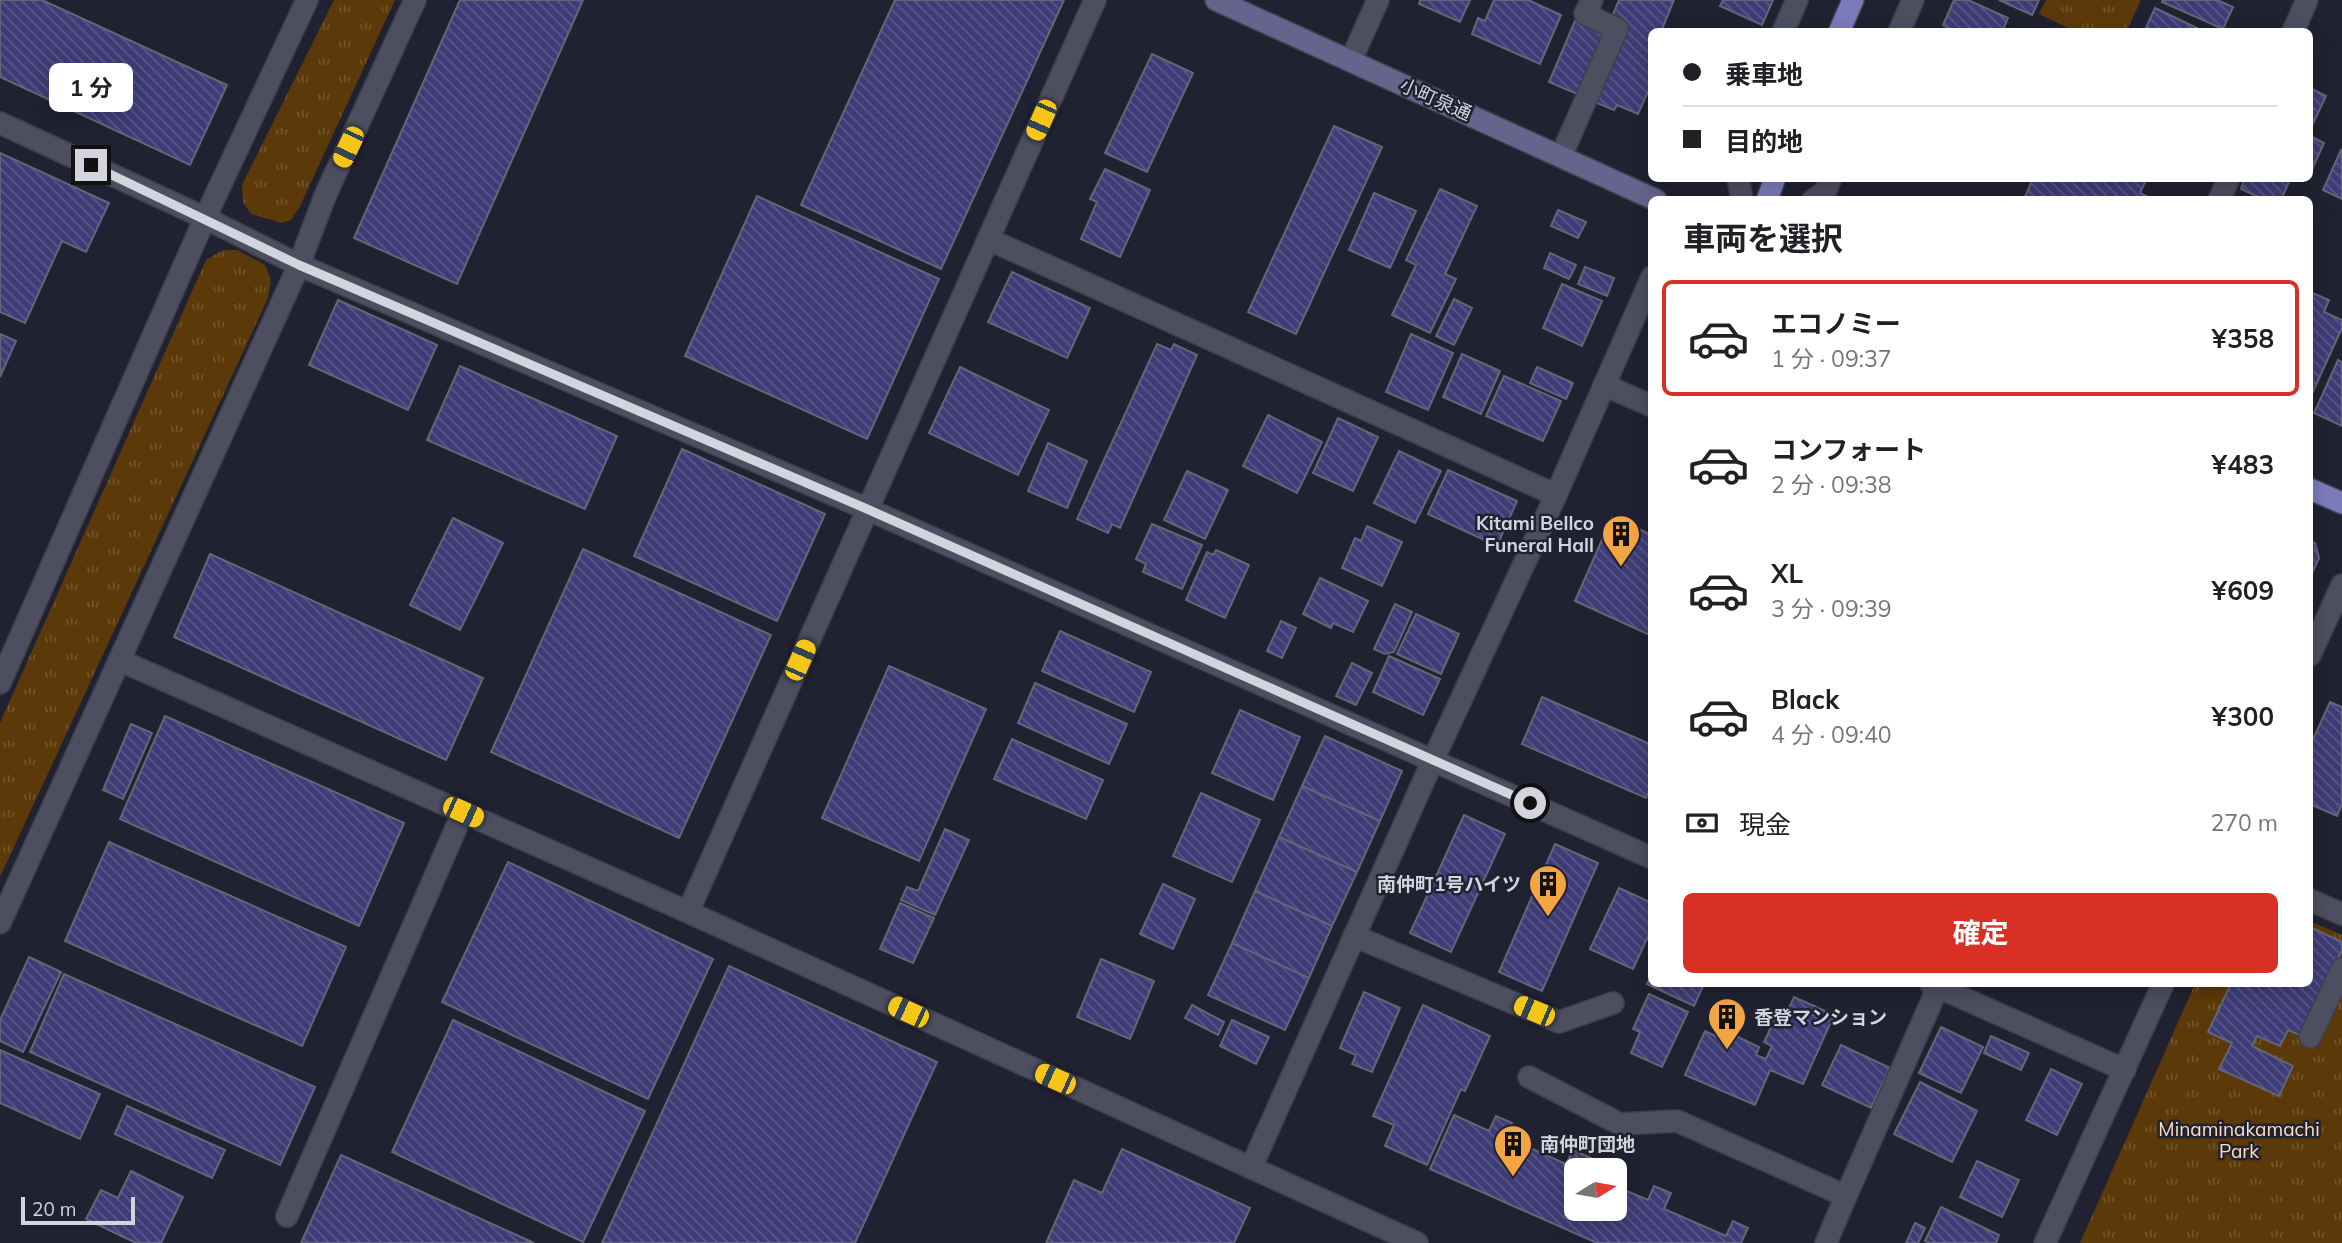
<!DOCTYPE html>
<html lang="ja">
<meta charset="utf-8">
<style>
:root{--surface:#fff;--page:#f6f6f6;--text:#202124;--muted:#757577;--line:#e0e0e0;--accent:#d93025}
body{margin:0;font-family:Mulish,"Noto Sans JP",sans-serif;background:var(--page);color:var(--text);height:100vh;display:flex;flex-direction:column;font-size:26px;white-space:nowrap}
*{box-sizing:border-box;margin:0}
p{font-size:23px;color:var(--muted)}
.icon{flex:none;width:38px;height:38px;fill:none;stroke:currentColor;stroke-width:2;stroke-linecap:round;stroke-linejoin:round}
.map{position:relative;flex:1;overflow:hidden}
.panel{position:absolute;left:1648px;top:196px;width:665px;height:791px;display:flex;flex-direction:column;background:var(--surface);border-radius:10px;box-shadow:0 4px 18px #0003}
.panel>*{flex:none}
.banner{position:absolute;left:1648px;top:28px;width:665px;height:154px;border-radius:10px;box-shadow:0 4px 18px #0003;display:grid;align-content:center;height:154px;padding:0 35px;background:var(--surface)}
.needle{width:46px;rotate:79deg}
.buttons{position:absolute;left:1564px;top:1158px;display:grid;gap:14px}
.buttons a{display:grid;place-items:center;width:63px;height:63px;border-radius:10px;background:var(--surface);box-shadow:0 4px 18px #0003;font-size:35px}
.scale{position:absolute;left:21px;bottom:18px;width:114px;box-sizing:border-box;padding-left:7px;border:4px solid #d3d4de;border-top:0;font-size:19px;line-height:24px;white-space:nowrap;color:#d3d4de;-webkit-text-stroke:5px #212231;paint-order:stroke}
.end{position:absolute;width:32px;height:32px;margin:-16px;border:9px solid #d3d4de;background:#111;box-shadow:0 0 0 4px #111}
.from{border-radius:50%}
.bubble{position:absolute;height:49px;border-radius:10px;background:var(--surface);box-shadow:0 4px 18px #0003;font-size:23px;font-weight:700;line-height:49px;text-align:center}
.car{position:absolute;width:21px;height:42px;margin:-21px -10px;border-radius:9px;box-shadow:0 0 5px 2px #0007;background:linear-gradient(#f5c518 24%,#345 0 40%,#f5c518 0 76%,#345 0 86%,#f5c518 0)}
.banner b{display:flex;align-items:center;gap:24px;height:66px;font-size:26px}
.banner b+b{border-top:2px solid var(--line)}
.banner i{width:18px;height:18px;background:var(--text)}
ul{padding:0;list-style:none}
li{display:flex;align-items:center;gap:21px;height:116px;margin:0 14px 10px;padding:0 21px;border:4px solid transparent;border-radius:10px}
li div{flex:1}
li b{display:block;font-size:26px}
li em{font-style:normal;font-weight:700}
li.on{border-color:var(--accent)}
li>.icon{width:63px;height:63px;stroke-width:1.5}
h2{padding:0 35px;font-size:32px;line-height:84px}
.pay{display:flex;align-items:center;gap:18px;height:77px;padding:0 35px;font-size:26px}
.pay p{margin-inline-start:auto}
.cta{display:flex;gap:14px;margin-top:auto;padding:14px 35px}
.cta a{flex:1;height:80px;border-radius:10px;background:var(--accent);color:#fff;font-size:28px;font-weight:700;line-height:80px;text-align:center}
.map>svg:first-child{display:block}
.park{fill:url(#park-tufts)}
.building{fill:url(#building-back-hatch);stroke:#646577;stroke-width:2}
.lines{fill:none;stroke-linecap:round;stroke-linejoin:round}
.lane-casing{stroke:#3f3f4b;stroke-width:24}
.street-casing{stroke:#3f3f4b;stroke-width:24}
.secondary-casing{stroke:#3f3f4b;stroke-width:24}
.primary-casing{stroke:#3f3f4b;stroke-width:24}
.lane{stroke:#4d4e5f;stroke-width:21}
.street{stroke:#4d4e5f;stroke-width:21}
.secondary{stroke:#64648d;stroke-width:21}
.primary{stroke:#7b7bbb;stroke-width:21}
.route{stroke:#d3d4de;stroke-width:9}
.labels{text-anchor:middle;stroke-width:5;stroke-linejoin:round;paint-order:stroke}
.street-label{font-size:19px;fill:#d3d4de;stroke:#212231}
.poi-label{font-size:19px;font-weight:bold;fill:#d3d4de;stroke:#212231;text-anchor:end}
.park-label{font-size:19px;fill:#fbdec0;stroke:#212231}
</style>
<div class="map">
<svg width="2342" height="1243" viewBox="0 0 2342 1243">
<defs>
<pattern id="park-tufts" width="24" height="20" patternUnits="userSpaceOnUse" patternTransform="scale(1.75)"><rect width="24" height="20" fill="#5c3909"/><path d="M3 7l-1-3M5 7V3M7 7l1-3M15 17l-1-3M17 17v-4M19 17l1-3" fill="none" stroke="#72552c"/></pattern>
<pattern id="building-back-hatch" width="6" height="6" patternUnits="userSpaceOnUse" patternTransform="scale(1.75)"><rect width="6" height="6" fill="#3e3c76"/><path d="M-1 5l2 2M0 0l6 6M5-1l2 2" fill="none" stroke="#595789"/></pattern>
</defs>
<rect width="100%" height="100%" fill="#212231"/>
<path class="park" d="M334,0H395L300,206L291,220L282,223L251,214L243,202L242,185Z
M2046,0H2141L2126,32L2074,31L2039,14Z
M223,250H237L265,265L271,280L268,298L0,877V723L206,260Z
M2310,921L2342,935V1243H2080L2195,984H2310Z"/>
<path class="building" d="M0,0H42L227,85L190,165L0,77Z
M460,0H583L457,284L354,238Z
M895,0H1064L941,269L801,205Z
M1420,0H1470L1460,22L1419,4Z
M1494,0H1528L1561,15L1540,64L1472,34L1478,18L1485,21Z
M1619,0H1674L1662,29L1669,32H1652V83L1638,114L1617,105L1614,110L1592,101L1626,23L1612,17Z
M1723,0H1773L1762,25L1720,6Z
M1954,0H1968L2008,18L2002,32H1947L1948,28L1943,25Z
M1999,0H2039L2032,15Z
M2163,0H2217L2233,7L2223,29L2162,2Z
M2155,8L2197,28L2195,32H2144Z
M1575,21L1608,35L1582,96L1549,82Z
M1152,54L1193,73L1147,172L1105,153Z
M2310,88L2326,96L2310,130Z
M1334,126L1382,147L1296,334L1248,312Z
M2310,136L2324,143L2310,174Z
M2341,150L2342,151V199L2323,190Z
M0,153L109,203L86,252L62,241L25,323L0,312Z
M1105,169L1150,190L1120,257L1081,239L1097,202L1090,199Z
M2033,178H2147L2140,193L2154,200H2031L2025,197Z
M2245,178H2281L2289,182L2281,200H2265L2241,189Z
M1440,189L1477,206L1445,274L1456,279L1430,333L1392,315L1416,265L1406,260Z
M1374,193L1416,211L1390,268L1349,250Z
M757,196L939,279L867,439L685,356Z
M1558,210L1586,222L1578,238L1551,226Z
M1550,253L1576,265L1569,279L1544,268Z
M1585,267L1614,278L1607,296L1578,284Z
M1012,272L1090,308L1067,358L988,322Z
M1562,284L1602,301L1582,346L1543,328Z
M2310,292L2329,300L2324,312L2342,320V328L2310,398Z
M1454,299L1472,308L1454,345L1436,336Z
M338,300L437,345L408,410L309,365Z
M0,334L16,341L0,377Z
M1411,334L1453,353L1428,410L1386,392Z
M1157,344L1171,350L1174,344L1197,355L1120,528L1112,524L1108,533L1077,519Z
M1462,354L1500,371L1481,414L1443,397Z
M2338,360L2342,362V426L2314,413Z
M460,366L617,436L585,509L427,440Z
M960,367L1049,410L1018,475L929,433Z
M1537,367L1573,383L1566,399L1530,383Z
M1504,376L1561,401L1543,441L1486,416Z
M1268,415L1322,442L1297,493L1243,466Z
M1338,418L1378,437L1353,491L1313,473Z
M1048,443L1087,461L1067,508L1028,491Z
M682,449L825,514L777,621L634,556Z
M1399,451L1441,471L1415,523L1374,503Z
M1448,470L1517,501L1497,546L1428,514Z
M1187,471L1228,490L1205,539L1164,520Z
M1612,517L1652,535V636L1575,601Z
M453,518L503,543L460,630L410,605Z
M1152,524L1202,545L1182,589L1143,572L1146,564L1136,559Z
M1367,526L1402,542L1382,586L1342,568L1355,538L1361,541Z
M2310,541L2315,543L2319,558L2310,578Z
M583,549L771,635L679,838L491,752Z
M1216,550L1249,565L1225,618L1186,600L1207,552L1213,555Z
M210,554L483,678L446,760L174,637Z
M1320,578L1368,601L1353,632L1333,623L1331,628L1303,614Z
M1395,604L1412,612L1394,652L1385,654L1374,649Z
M1416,614L1459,634L1441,674L1397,654Z
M1281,621L1296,628L1282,658L1267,651Z
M1060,631L1151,672L1134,712L1042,671Z
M1389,656L1440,679L1423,715L1373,692Z
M1352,663L1372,673L1356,705L1336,696Z
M889,666L986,709L919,861L822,818Z
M1035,683L1127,724L1109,764L1018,723Z
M1542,697L1652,745V783L1646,798L1522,744Z
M2330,702L2342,707V804L2337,816L2310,804V746Z
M1240,710L1300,737L1273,800L1212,773Z
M165,716L404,823L359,926L120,819Z
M131,724L152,733L123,799L103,790Z
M1325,736L1402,771L1380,821L1302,786Z
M1012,739L1103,780L1086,819L994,779Z
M1302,786L1380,821L1357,872L1279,837Z
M1201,793L1260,820L1232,882L1173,856Z
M1464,815L1505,834L1451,952L1410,933Z
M945,829L969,840L935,915L901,900L907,887L918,891Z
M1279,837L1357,872L1332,926L1255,891Z
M109,842L346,947L302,1046L65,941Z
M1555,844L1598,863L1542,991L1499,972Z
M508,862L713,959L648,1099L442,1002Z
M1163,884L1195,899L1173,949L1140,934Z
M1619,888L1652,903V928L1633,969L1590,949Z
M1255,891L1332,926L1309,978L1232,943Z
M900,903L934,918L913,963L880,949Z
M2310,927L2342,942V950L2302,1036L2288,1030L2280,1046L2257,1036L2252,1046L2293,1066L2279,1096L2219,1069L2232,1043L2208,1032L2231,984H2310Z
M1232,943L1309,978L1285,1030L1208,995Z
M29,957L61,972L23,1052L0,1041V1020Z
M1101,959L1154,981L1130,1039L1077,1017Z
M729,966L937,1062L855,1243H602Z
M64,974L315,1087L280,1165L30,1052Z
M1652,975V984H1704L1694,1006L1647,984Z
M1364,992L1400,1008L1372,1072L1352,1064L1356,1055L1340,1048Z
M1649,994L1688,1012L1662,1067L1631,1053L1640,1032L1633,1029Z
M1794,997L1834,1015L1803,1084L1770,1070L1755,1105L1685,1075L1705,1031L1728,1042L1732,1034L1759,1047L1756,1055L1766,1059L1772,1046L1764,1042L1776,1017L1783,1021Z
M1192,1005L1224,1022L1218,1035L1185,1018Z
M1423,1005L1490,1036L1465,1091L1461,1089L1427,1165L1385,1146L1394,1125L1373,1116Z
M453,1020L645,1111L583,1242L392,1152Z
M1232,1020L1269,1037L1256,1064L1220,1046Z
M1941,1027L1983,1047L1961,1093L1919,1073Z
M1991,1036L2029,1053L2021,1070L1984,1053Z
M1841,1045L1890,1068L1871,1108L1822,1085Z
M0,1050L100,1094L80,1139L0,1103Z
M2051,1069L2082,1084L2057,1135L2026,1120Z
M1920,1082L1977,1111L1952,1162L1894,1134Z
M127,1106L225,1150L212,1178L115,1134Z
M1454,1115L1489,1131L1496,1116L1512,1123L1505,1137L1566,1164L1573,1150L1591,1158L1585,1171H1577V1209H1615V1186L1648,1200L1654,1186L1671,1193L1664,1209L1726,1236L1733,1221L1748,1228L1741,1243H1597L1430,1169Z
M1122,1149L1250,1208L1234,1243H1046L1074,1180L1102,1193Z
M341,1155L534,1243H301Z
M1977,1161L2019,1180L2002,1217L1960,1197Z
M131,1171L183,1197L161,1243H136L86,1219L101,1190L118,1198Z
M1941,1207L1999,1235L1996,1243H1930L1925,1241Z
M1915,1223L1925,1228L1918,1243H1906Z"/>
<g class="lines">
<defs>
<path id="lane" d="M1561,156L1617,29L1585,14L1592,0
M1604,385L1652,406
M1354,936L1559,1022L1613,1003
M2310,1037L2342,969
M1529,1077L1620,1124L1677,1121L1846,1196L1826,1243
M1846,1196L1938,987
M287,1216L463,812"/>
<path id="street" d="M1783,32L1797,0
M1899,32L1913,0
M2293,32L2307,0
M1351,60L1378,0
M0,123L205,218L299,265L867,509L1652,858
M1738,178L1742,200
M1813,200L1825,192L1831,178
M2219,200L2229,178
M988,239L1556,495
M2310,655L2342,585
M119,660L688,912L1417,1243
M0,683L205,218L307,0
M2310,900L2342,914
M688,912L1095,0
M0,923L299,265L325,196L415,0
M1931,984L2125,1070
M1251,1168L1433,760L1556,495L1652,277
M2045,1243L2163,984"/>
<path id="secondary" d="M1216,0L1656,200"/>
<path id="primary" d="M1839,32L1853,0
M1767,200L1775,178
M2310,489L2342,503"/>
</defs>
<use href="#lane" class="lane-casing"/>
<use href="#street" class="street-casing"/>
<use href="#secondary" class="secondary-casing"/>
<use href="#primary" class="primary-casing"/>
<use href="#lane" class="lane"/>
<use href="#street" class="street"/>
<use href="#secondary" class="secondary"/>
<use href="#primary" class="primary"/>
</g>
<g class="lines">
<path class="route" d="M91,165L299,265L867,509L1530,803"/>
</g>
<defs>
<symbol id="building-pin" viewBox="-11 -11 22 30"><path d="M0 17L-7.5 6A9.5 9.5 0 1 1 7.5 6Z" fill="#f3a443" stroke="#212231"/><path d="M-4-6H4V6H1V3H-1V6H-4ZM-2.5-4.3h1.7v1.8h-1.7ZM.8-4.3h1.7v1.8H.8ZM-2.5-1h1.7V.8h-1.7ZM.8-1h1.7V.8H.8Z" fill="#111"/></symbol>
</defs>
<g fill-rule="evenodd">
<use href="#building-pin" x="1599" y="512" width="44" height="60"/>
<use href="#building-pin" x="1526" y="862" width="44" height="60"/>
<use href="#building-pin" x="1705" y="995" width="44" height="60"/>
<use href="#building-pin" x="1491" y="1122" width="44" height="60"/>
</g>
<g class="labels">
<g class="street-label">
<text transform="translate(1436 99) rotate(24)" y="7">小町泉通</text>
</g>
<g class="poi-label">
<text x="1594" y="530">Kitami Bellco<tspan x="1594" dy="22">Funeral Hall</tspan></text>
<text x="1521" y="891">南仲町1号ハイツ</text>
<text x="1754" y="1024" text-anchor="start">香登マンション</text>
<text x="1540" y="1151" text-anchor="start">南仲町団地</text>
</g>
<g class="park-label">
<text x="2239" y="1136">Minaminakamachi<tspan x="2239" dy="22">Park</tspan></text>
</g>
</g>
</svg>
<div class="buttons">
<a><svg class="needle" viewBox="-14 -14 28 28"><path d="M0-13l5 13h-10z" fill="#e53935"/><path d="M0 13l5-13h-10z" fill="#757577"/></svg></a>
</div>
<div class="scale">20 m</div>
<i class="end from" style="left:1530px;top:803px"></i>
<i class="end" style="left:91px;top:165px"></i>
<div class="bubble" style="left:49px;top:63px;width:84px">1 分</div>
<i class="car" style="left:1041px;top:120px;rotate:204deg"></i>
<i class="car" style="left:348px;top:147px;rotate:205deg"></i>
<i class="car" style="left:800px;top:660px;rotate:24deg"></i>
<i class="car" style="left:463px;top:812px;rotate:114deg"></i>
<i class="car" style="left:1534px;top:1011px;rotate:293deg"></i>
<i class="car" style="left:908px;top:1012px;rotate:295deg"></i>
<i class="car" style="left:1055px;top:1079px;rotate:294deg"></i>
<div class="banner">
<b><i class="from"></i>乗車地</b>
<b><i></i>目的地</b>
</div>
<section class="panel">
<h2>車両を選択</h2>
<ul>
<li class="on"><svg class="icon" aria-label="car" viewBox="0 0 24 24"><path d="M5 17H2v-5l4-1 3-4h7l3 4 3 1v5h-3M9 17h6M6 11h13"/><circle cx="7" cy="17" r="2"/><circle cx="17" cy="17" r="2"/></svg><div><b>エコノミー</b><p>1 分 · 09:37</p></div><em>¥358</em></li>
<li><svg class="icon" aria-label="car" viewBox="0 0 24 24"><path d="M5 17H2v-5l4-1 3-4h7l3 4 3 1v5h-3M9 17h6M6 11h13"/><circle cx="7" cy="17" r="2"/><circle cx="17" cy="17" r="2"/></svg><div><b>コンフォート</b><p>2 分 · 09:38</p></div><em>¥483</em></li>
<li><svg class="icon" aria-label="car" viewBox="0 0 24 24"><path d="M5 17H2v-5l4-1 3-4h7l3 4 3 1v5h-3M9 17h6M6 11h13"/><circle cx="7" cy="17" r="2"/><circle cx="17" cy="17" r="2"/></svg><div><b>XL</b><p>3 分 · 09:39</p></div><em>¥609</em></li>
<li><svg class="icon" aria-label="car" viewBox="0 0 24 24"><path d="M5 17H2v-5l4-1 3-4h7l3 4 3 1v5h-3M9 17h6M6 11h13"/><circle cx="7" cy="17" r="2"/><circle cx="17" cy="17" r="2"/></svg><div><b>Black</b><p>4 分 · 09:40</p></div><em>¥300</em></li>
</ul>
<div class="pay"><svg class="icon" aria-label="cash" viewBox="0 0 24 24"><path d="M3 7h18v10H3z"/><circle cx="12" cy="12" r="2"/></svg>現金<p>270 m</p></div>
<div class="cta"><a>確定</a></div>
</section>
</div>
